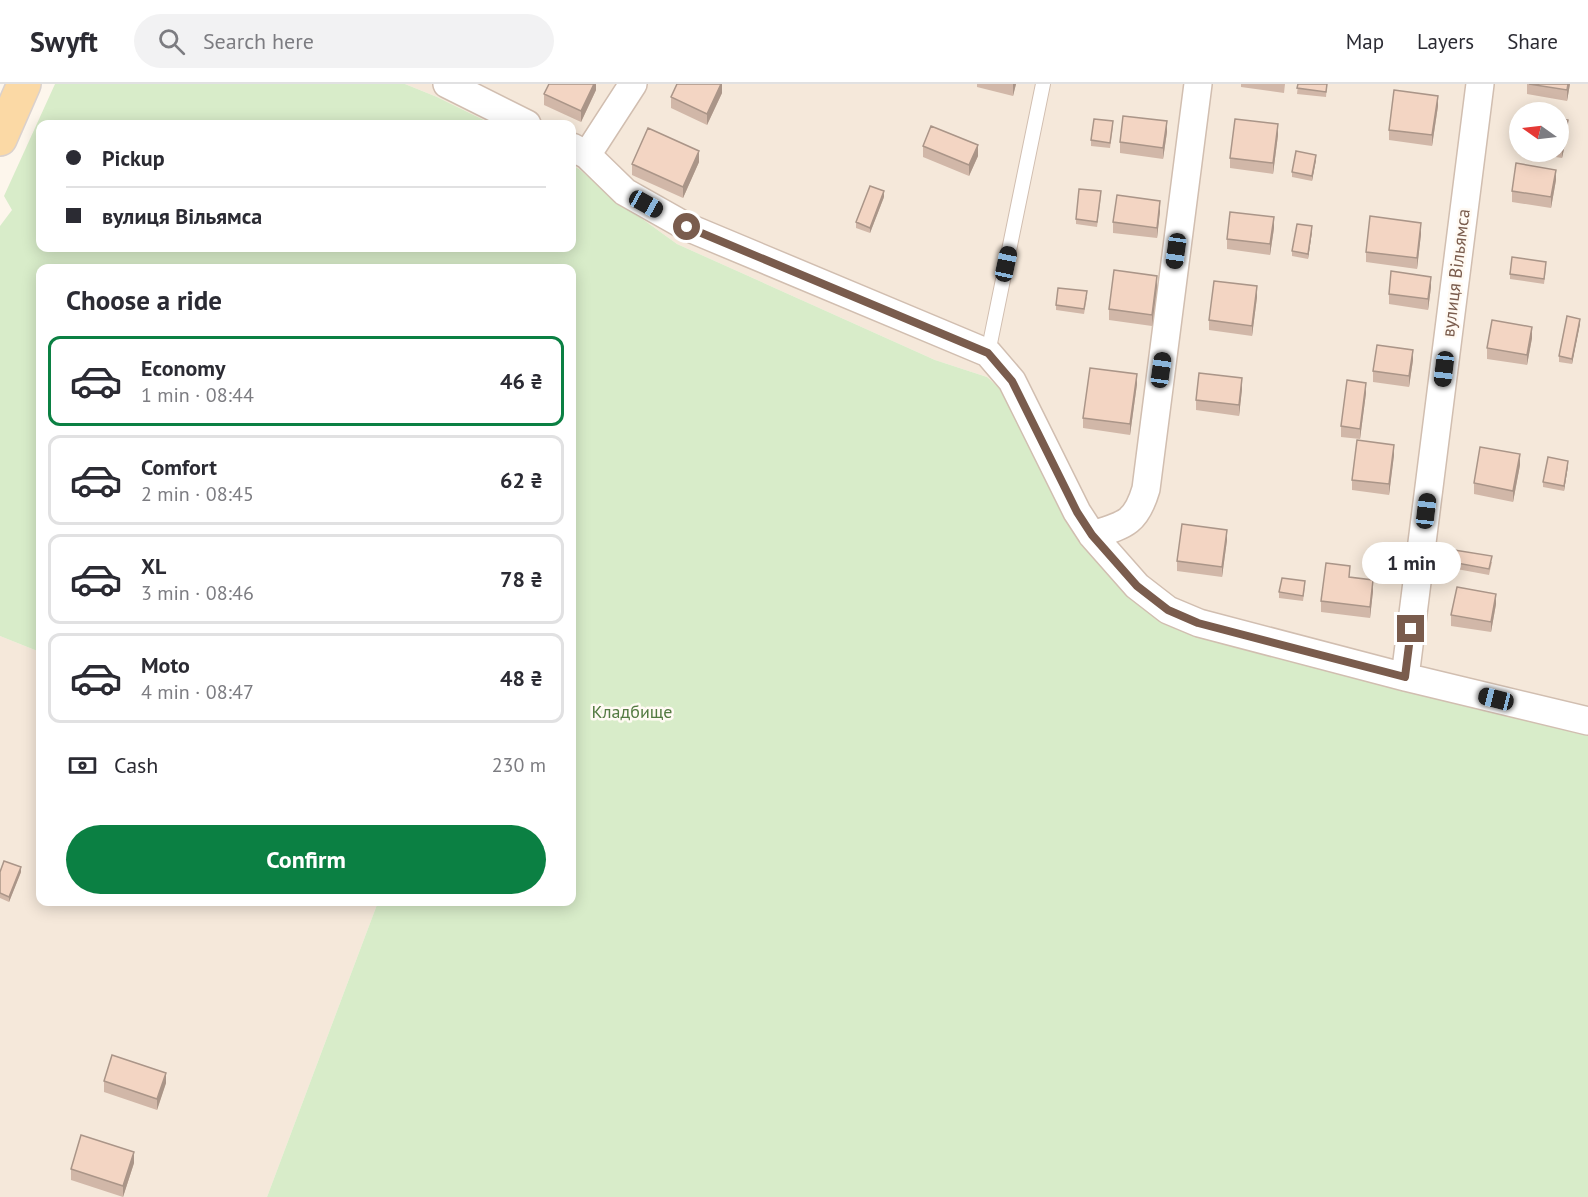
<!DOCTYPE html>
<meta charset="utf-8">
<style>
:root{--surface:#fff;--page:#f2f2f3;--text:#2b2b33;--muted:#7c7c81;--line:#e1e1e2;--accent:#0b8043}
body{margin:0;font-family:"PT Sans",sans-serif;background:var(--page);color:var(--text);height:100vh;display:flex;flex-direction:column;font-size:22px;white-space:nowrap}
*{box-sizing:border-box;margin:0}
p{font-size:20px;color:var(--muted)}
.icon{flex:none;width:33px;height:33px;fill:none;stroke:currentColor;stroke-width:2;stroke-linecap:round;stroke-linejoin:round}
.map{position:relative;flex:1;overflow:hidden}
.details{position:absolute;left:36px;top:180px;width:540px;height:642px;display:flex;flex-direction:column;background:var(--surface);border-radius:12px;box-shadow:0 3px 15px #0003}
.details>*{flex:none}
.top-card{position:absolute;left:36px;top:36px;width:540px;height:132px;border-radius:12px;box-shadow:0 3px 15px #0003;display:grid;align-content:center;height:132px;padding:0 30px;background:var(--surface)}
.needle{width:39px;rotate:284deg}
.buttons{position:absolute;left:1509px;top:18px;display:grid;gap:12px}
.buttons a{display:grid;place-items:center;width:60px;height:60px;border-radius:50%;background:var(--surface);box-shadow:0 3px 15px #0003;font-size:30px}
.end{position:absolute;width:27px;height:27px;margin:-14px;border:8px solid #7a5c4d;background:#fff;box-shadow:0 0 0 3px #fff}
.from{border-radius:50%}
.bubble{position:absolute;height:42px;border-radius:21px;background:var(--surface);box-shadow:0 3px 15px #0003;font-size:20px;font-weight:800;line-height:42px;text-align:center}
.car{position:absolute;width:18px;height:36px;margin:-18px -9px;border-radius:8px;box-shadow:0 0 4px 2px #0007;background:linear-gradient(#222 24%,#8ab4d8 0 40%,#222 0 76%,#8ab4d8 0 86%,#222 0)}
.top-card b{display:flex;align-items:center;gap:21px;height:57px;font-size:22px}
.top-card b+b{border-top:2px solid var(--line)}
.top-card i{width:15px;height:15px;background:var(--text)}
ul{padding:0;list-style:none}
li{display:flex;align-items:center;gap:18px;height:90px;margin:0 12px 9px;padding:0 18px;border:3px solid var(--line);border-radius:12px}
li div{flex:1}
li b{display:block;font-size:22px}
li em{font-style:normal;font-weight:800}
li.current{border-color:var(--accent)}
li>.icon{width:54px;height:54px;stroke-width:1.5}
h2{padding:0 30px;font-size:27px;line-height:72px}
.pay{display:flex;align-items:center;gap:15px;height:66px;padding:0 30px;font-size:22px}
.pay p{margin-inline-start:auto}
.button{display:flex;gap:12px;margin-top:auto;padding:12px 30px}
.button a{flex:1;height:69px;border-radius:36px;background:var(--accent);color:#fff;font-size:24px;font-weight:800;line-height:69px;text-align:center}
header{display:flex;align-items:center;gap:36px;box-sizing:border-box;height:84px;padding:0 30px;background:var(--surface);border-bottom:2px solid var(--line)}
header strong{font-size:28px}
nav{display:flex;gap:33px;margin-inline-start:auto;font-size:21px}
.search{width:420px;height:54px;background:var(--page);display:flex;align-items:center;gap:15px;box-sizing:border-box;padding:0 21px;border-radius:33px;color:var(--muted);font-size:22px}
.map>svg:first-child{display:block}
.residential{fill:#f5e8da;fill-rule:evenodd}
.green{fill:#d8ecc9}
.lines{fill:none;stroke-linecap:round;stroke-linejoin:round}
.lane-casing{stroke:#d1beb0;stroke-width:16}
.street-casing{stroke:#d1beb0;stroke-width:30}
.primary-casing{stroke:#dad1cd;stroke-width:36}
.lane{stroke:#fff;stroke-width:14}
.street{stroke:#fff;stroke-width:27}
.primary{stroke:#fbd9a5;stroke-width:33}
.wall{fill:#d1b7a8}
.shaded-wall{fill:#aa9588}
.building{fill:#f3d5c3;stroke:#aa9588;stroke-width:1.5}
.route{stroke:#7a5c4d;stroke-width:8}
.labels{text-anchor:middle;stroke-width:5;stroke-linejoin:round;paint-order:stroke}
.street-label{font-size:18px;fill:#7a5c4d;stroke:#fffaf3}
.park-label{font-size:18px;fill:#537a41;stroke:#fffaf3}
</style>
<header>
<strong>Swyft</strong>
<div class="search"><svg class="icon" aria-label="search" viewBox="0 0 24 24"><circle cx="10" cy="10" r="6"/><path d="M15 15l6 6"/></svg>Search here</div>
<nav><a>Map</a><a>Layers</a><a>Share</a></nav>
</header>
<div class="map">
<svg width="1588" height="1113" viewBox="0 0 1588 1113">
<rect width="100%" height="100%" fill="#fdf6ec"/>
<path class="residential" d="M405,0H1588V645L1160,533L987,293L935,276L677,160L612,113L579,85L572,81V40H492L437,13ZM1520,28H1558V68H1520Z
M0,552L40,568V818H378L267,1113H0Z"/>
<path class="green" d="M55,0H405L437,13L492,40H40V164H572V81L579,85L612,113L677,160L935,276L987,293L1002,307L1119,500L1588,645V1113H267L378,818H572V184H40V568L0,552V142L12,126L4,112Z"/>
<g class="lines">
<defs>
<path id="lane" d="M988,269L1043,0"/>
<path id="street" d="M447,0L527,40
M572,63L587,71L625,108L687,143L988,269L1012,297L1077,428L1092,451L1137,502L1168,526L1199,539L1405,593L1588,637
M587,71L633,0
M1092,451C1125,441 1136,439 1146,405L1198,0
M1405,593L1480,0"/>
<path id="primary" d="M0,55L24,0"/>
</defs>
<use href="#lane" class="lane-casing"/>
<use href="#street" class="street-casing"/>
<use href="#primary" class="primary-casing"/>
<use href="#lane" class="lane"/>
<use href="#street" class="street"/>
<use href="#primary" class="primary"/>
</g>
<path class="wall" d="M596,0V6L581,38L544,21V10Z
M722,0V9L707,41L671,24V13Z
M977,0H1016L1013,12L977,3Z
M1241,0H1285L1284,9L1241,3Z
M1298,0H1327L1326,13L1297,10Z
M1527,0H1570L1567,17L1527,10Z
M1438,22L1432,62L1389,56V46Z
M1558,34L1568,47L1562,74L1523,68H1558Z
M1113,42L1110,64L1091,62V56Z
M1167,48L1163,75L1120,69V58Z
M1278,51L1273,90L1230,84V74Z
M923,62L978,72L969,92L923,73Z
M1316,76L1312,97L1292,93V88Z
M699,78L683,114L632,91V80Z
M1556,96L1551,124L1512,118V107Z
M1101,112L1097,143L1076,140V135Z
M884,113L870,149L856,144V138Z
M1160,127L1157,154L1113,149V138Z
M1274,144L1270,171L1227,165V155Z
M1312,148L1308,175L1292,172V167Z
M1421,150L1417,185L1366,178V168Z
M1546,184L1544,200L1510,195V190Z
M1157,203L1152,242L1109,236V225Z
M1431,203L1428,226L1389,220V210Z
M1087,213L1084,230L1056,226V221Z
M1257,213L1252,252L1209,246V236Z
M1580,240L1572,280L1559,278V272Z
M1532,254L1527,281L1487,275V264Z
M1413,276L1409,303L1373,298V287Z
M1137,300L1130,351L1083,344V334Z
M1242,305L1239,332L1196,326V316Z
M1366,309L1360,355L1341,353V342Z
M1394,371L1389,411L1352,406V396Z
M1520,381L1513,418L1474,410V399Z
M1568,382L1564,407L1543,403V398Z
M1227,456L1222,493L1177,487V477Z
M1446,477L1492,478L1489,491L1446,483Z
M1350,493L1373,507L1370,534L1321,528V517Z
M1305,502L1303,517L1279,514V508Z
M1496,520L1491,548L1451,542V531Z
M0,788H21L9,818L0,814Z
M104,997L166,999L157,1026L104,1008Z
M134,1079L123,1113L71,1096V1085Z"/>
<path class="shaded-wall" d="M594,0H596V6L581,38V27Z
M721,0H722V9L707,41V30Z
M1013,0H1016L1013,12Z
M1568,0H1570L1567,17V6Z
M1438,12V22L1432,62V51Z
M1568,36V47L1562,74V64Z
M1167,37V48L1163,75V64Z
M1278,40V51L1273,90V79Z
M978,61V72L969,92V81Z
M699,67V78L683,114V103Z
M1316,71V76L1312,97V92Z
M1556,86V96L1551,124V113Z
M884,107V113L870,149V144Z
M1160,117V127L1157,154V144Z
M1274,133V144L1270,171V160Z
M1421,139V150L1417,185V174Z
M1312,142V148L1308,175V170Z
M1157,192V203L1152,242V231Z
M1431,193V203L1428,226V215Z
M1257,202V213L1252,252V242Z
M1580,235V240L1572,280V275Z
M1532,243V254L1527,281V271Z
M1413,266V276L1409,303V292Z
M1137,290V300L1130,351V340Z
M1242,294V305L1239,332V321Z
M1366,299V309L1360,355V345Z
M1394,361V371L1389,411V400Z
M1520,370V381L1513,418V407Z
M1568,377V382L1564,407V402Z
M1227,446V456L1222,493V483Z
M1373,496V507L1370,534V523Z
M1496,510V520L1491,548V538Z
M21,783V788L9,818V813Z
M166,989V999L157,1026V1015Z
M134,1068V1079L123,1113V1102Z"/>
<path class="building" d="M549,0H594L581,27L544,10Z
M677,0H721L707,30L671,13Z
M1298,0H1327L1326,8L1297,4Z
M1529,0H1568L1567,6Z
M1394,6L1438,12L1432,51L1389,46Z
M1123,32L1167,37L1163,64L1120,58Z
M1558,34L1568,36L1562,64L1558,63Z
M1094,35L1113,37L1110,59L1091,56Z
M1235,35L1278,40L1273,79L1230,74Z
M931,42L978,61L969,81L923,62Z
M648,44L699,67L683,103L632,80Z
M1296,67L1316,71L1312,92L1292,88Z
M1516,79L1556,86L1551,113L1512,107Z
M870,102L884,107L870,144L856,138Z
M1079,105L1101,107L1097,138L1076,135Z
M1117,111L1160,117L1157,144L1113,138Z
M1230,128L1274,133L1270,160L1227,155Z
M1370,132L1421,139L1417,174L1366,168Z
M1297,140L1312,142L1308,170L1292,167Z
M1512,173L1546,178L1544,195L1510,190Z
M1114,186L1157,192L1152,231L1109,225Z
M1391,187L1431,193L1428,215L1389,210Z
M1214,197L1257,202L1252,242L1209,236Z
M1058,204L1087,207L1084,225L1056,221Z
M1567,232L1580,235L1572,275L1559,272Z
M1492,236L1532,243L1527,271L1487,264Z
M1377,261L1413,266L1409,292L1373,287Z
M1090,284L1137,290L1130,340L1083,334Z
M1199,289L1242,294L1239,321L1196,316Z
M1347,296L1366,299L1360,345L1341,342Z
M1357,356L1394,361L1389,400L1352,396Z
M1480,363L1520,370L1513,407L1474,399Z
M1548,373L1568,377L1564,402L1543,398Z
M1182,440L1227,446L1222,483L1177,477Z
M1448,465L1492,472L1489,485L1446,477Z
M1326,479L1350,482L1349,493L1373,496L1370,523L1321,517Z
M1282,494L1305,497L1303,512L1279,508Z
M1457,503L1496,510L1491,538L1451,531Z
M4,777L21,783L9,813L0,809V788Z
M112,971L166,989L157,1015L104,997Z
M81,1051L134,1068L123,1102L71,1085Z"/>
<g class="lines">
<path class="route" d="M687,143L988,269L1012,297L1077,428L1092,451L1137,502L1168,526L1198,539L1405,593L1411,545"/>
</g>
<g class="labels">
<g class="street-label">
<text transform="translate(1456 189) rotate(-83)" y="6">вулиця Вільямса</text>
</g>
<g class="park-label">
<text x="632" y="634">Кладбище</text>
</g>
</g>
</svg>
<div class="buttons">
<a><svg class="needle" viewBox="-14 -14 28 28"><path d="M0-13l5 13h-10z" fill="#e53935"/><path d="M0 13l5-13h-10z" fill="#7c7c81"/></svg></a>
</div>
<i class="end from" style="left:687px;top:143px"></i>
<i class="end" style="left:1411px;top:545px"></i>
<div class="bubble" style="left:1362px;top:458px;width:99px">1 min</div>
<i class="car" style="left:646px;top:120px;rotate:119deg"></i>
<i class="car" style="left:1176px;top:167px;rotate:188deg"></i>
<i class="car" style="left:1006px;top:180px;rotate:12deg"></i>
<i class="car" style="left:1444px;top:285px;rotate:187deg"></i>
<i class="car" style="left:1161px;top:286px;rotate:8deg"></i>
<i class="car" style="left:1426px;top:427px;rotate:7deg"></i>
<i class="car" style="left:1496px;top:615px;rotate:284deg"></i>
<div class="top-card">
<b><i class="from"></i>Pickup</b>
<b><i></i>вулиця Вільямса</b>
</div>
<section class="details">
<h2>Choose a ride</h2>
<ul>
<li class="current"><svg class="icon" aria-label="car" viewBox="0 0 24 24"><path d="M5 17H2v-5l4-1 3-4h7l3 4 3 1v5h-3M9 17h6M6 11h13"/><circle cx="7" cy="17" r="2"/><circle cx="17" cy="17" r="2"/></svg><div><b>Economy</b><p>1 min · 08:44</p></div><em>46 ₴</em></li>
<li><svg class="icon" aria-label="car" viewBox="0 0 24 24"><path d="M5 17H2v-5l4-1 3-4h7l3 4 3 1v5h-3M9 17h6M6 11h13"/><circle cx="7" cy="17" r="2"/><circle cx="17" cy="17" r="2"/></svg><div><b>Comfort</b><p>2 min · 08:45</p></div><em>62 ₴</em></li>
<li><svg class="icon" aria-label="car" viewBox="0 0 24 24"><path d="M5 17H2v-5l4-1 3-4h7l3 4 3 1v5h-3M9 17h6M6 11h13"/><circle cx="7" cy="17" r="2"/><circle cx="17" cy="17" r="2"/></svg><div><b>XL</b><p>3 min · 08:46</p></div><em>78 ₴</em></li>
<li><svg class="icon" aria-label="car" viewBox="0 0 24 24"><path d="M5 17H2v-5l4-1 3-4h7l3 4 3 1v5h-3M9 17h6M6 11h13"/><circle cx="7" cy="17" r="2"/><circle cx="17" cy="17" r="2"/></svg><div><b>Moto</b><p>4 min · 08:47</p></div><em>48 ₴</em></li>
</ul>
<div class="pay"><svg class="icon" aria-label="cash" viewBox="0 0 24 24"><path d="M3 7h18v10H3z"/><circle cx="12" cy="12" r="2"/></svg>Cash<p>230 m</p></div>
<div class="button"><a>Confirm</a></div>
</section>
</div>
